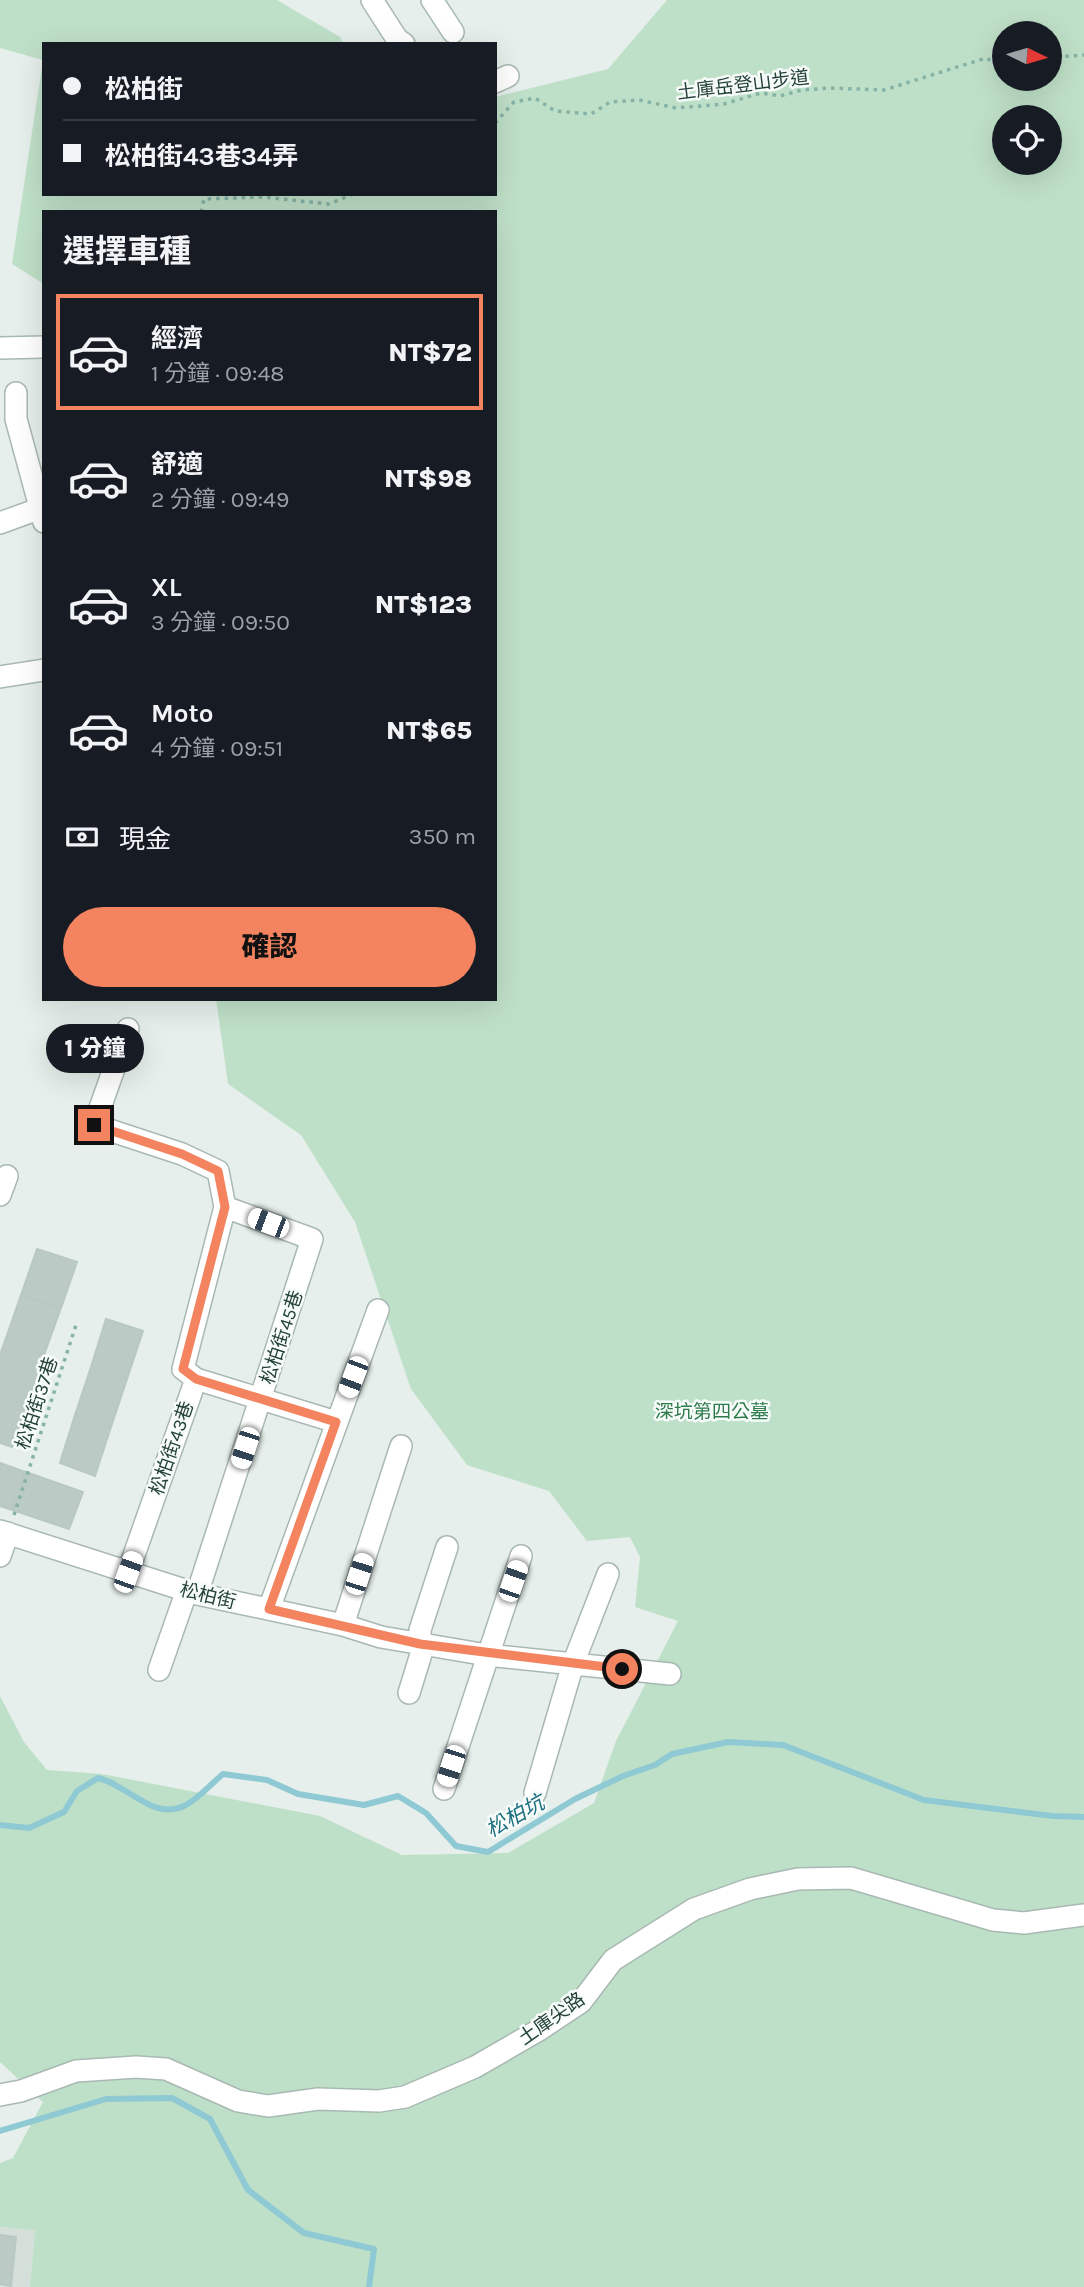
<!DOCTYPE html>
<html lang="zh-TW">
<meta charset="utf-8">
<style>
:root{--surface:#171b24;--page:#242831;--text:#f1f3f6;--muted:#9ea1a6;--line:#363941;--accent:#f4845f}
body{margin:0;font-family:Karla,"Noto Sans TC",sans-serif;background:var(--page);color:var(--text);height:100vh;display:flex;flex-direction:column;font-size:26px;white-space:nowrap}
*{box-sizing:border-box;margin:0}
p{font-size:23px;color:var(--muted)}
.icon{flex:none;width:38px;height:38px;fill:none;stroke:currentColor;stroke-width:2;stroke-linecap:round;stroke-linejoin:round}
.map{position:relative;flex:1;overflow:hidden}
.drawer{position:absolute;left:42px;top:210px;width:455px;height:791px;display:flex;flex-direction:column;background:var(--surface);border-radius:0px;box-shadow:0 7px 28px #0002}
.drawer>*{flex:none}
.banner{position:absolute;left:42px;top:42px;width:455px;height:154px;border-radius:0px;box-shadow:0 7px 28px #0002;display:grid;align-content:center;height:154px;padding:0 21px;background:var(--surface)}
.needle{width:46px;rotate:95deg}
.fabs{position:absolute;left:992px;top:21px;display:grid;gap:14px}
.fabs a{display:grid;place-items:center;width:70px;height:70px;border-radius:50%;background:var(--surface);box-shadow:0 7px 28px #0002;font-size:35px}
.end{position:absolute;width:32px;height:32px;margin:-16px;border:9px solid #f4845f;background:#111;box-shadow:0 0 0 4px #111}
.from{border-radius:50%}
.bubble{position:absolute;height:49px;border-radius:24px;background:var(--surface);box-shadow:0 7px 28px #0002;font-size:23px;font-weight:800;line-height:49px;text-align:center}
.car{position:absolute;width:21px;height:42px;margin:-21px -10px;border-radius:9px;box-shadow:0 0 5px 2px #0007;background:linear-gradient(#fff 24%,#345 0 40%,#fff 0 76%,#345 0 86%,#fff 0)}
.banner b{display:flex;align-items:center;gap:24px;height:66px;font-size:26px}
.banner b+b{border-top:2px solid var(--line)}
.banner i{width:18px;height:18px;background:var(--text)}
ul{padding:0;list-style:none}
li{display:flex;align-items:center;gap:21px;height:116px;margin:0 14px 10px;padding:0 7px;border:4px solid transparent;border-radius:0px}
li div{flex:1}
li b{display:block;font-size:26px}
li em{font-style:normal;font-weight:800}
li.current{border-color:var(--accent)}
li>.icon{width:63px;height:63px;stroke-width:1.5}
h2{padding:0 21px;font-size:32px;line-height:84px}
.pay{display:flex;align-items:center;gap:18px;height:77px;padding:0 21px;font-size:26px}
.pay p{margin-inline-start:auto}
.button{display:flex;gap:14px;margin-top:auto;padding:14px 21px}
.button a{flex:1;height:80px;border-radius:42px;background:var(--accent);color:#111;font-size:28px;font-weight:800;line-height:80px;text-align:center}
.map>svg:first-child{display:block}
.built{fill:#d4dfda}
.green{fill:#bfe0c8;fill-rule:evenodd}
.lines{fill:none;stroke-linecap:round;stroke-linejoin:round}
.stream{stroke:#8ec9d4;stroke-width:6}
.building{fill:#bbcac4;stroke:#b8c9c2;stroke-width:2}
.minor-casing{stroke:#a8b8b2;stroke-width:24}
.path{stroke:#86b3a5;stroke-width:3.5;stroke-dasharray:3.5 5;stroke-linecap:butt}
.minor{stroke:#fff;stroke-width:21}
.route{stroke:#f4845f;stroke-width:9}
.labels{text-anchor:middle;stroke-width:5;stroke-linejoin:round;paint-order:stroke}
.street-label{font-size:19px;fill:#24423a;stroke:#f7fbf9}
.park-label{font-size:19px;fill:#2d7a4b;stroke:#f7fbf9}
.water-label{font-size:21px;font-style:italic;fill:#1c6f80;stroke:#f7fbf9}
</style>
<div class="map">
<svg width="1084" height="2287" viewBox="0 0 1084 2287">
<rect width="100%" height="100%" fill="#e6efeb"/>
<path class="built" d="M0,2227L35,2229L30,2287H0Z"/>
<path class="green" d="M0,0H277L340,37L344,44H44V194H495V97L608,69L667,0H1084V2287H30L35,2230L0,2227V2163L13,2158L43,2102L0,2062V1696L24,1742L47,1770L102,1774L320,1816L402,1855L508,1853L594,1803L616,1741L678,1621L635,1607L640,1557L630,1537L587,1541L549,1491L467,1465L411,1389L355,1222L301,1135L228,1084L216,999H495V212H44V284L12,264L43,60L0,48ZM1004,33H1050V79H1004ZM1004,117H1050V163H1004Z"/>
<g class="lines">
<path class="stream" d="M0,1825L29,1828L64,1812L77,1791L98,1778C127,1784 152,1821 184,1806C197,1800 211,1784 223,1774L267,1780L298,1794L364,1805L398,1796L426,1813L456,1846L488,1852L575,1799L623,1776L655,1765L672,1754L728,1742L783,1745L924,1800L1053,1816L1084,1817
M0,2131L106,2099L172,2098L210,2119L248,2190L304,2233L374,2249L369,2287"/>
</g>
<path class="building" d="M37,1249L77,1262L61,1308L21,1295Z
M21,1295L61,1308L44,1355L5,1341Z
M106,1319L143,1331L127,1379L91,1367Z
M5,1341L44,1355L28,1401L0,1391V1355Z
M91,1367L127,1379L111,1427L75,1415Z
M0,1391L28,1401L12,1447L0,1443Z
M75,1415L111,1427L95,1476L60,1463Z
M0,1463L26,1472L12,1510L0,1506Z
M26,1472L83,1492L69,1529L12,1510Z
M0,2235L16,2237L11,2286L0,2284Z"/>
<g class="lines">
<defs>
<path id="minor" d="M372,0L397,39L404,44
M432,0L453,32
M495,82L508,76
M0,348L44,347
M16,393V419L44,522
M0,523L44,507
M0,677L44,670
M0,1195L7,1176
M196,1379L336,1422
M0,1531L197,1594L343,1625L381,1637L487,1655L670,1674
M0,1556L8,1533
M128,1572L196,1379L183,1369L225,1207L218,1171L182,1154L94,1125L128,1029
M197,1594L312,1239L225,1207
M269,1609L378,1310
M343,1625L401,1446
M159,1670L187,1590
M409,1693L421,1654L420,1630L447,1547
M444,1789L521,1556
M535,1793L573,1664L608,1574
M0,2095L21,2091L76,2071L136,2067L166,2069L238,2101L268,2106L318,2099L379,2101L405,2097L475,2067L539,2030L581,2002L613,1960L694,1909L750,1889L798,1879L851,1878L993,1920L1024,1923L1084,1915"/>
</defs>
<use href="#minor" class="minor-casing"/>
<path class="path" d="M1050,61L1054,57L1084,55
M495,123L514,102L535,98L555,111L591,114L610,102L639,100L676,108L724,104L761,93L780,96L802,90L830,88L884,90L986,58L1004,67
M201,212L204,199L263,197L329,204L353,194
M14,1515L77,1322"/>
<use href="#minor" class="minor"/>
</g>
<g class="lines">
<path class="route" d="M94,1125L182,1154L218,1171L225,1207L183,1369L196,1379L336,1422L269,1609L420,1644L622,1669"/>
</g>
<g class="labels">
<g class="street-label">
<text transform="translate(743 84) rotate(-7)" y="7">土庫岳登山步道</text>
<text transform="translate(281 1337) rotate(-72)" y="7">松柏街45巷</text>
<text transform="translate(36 1403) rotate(-72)" y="7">松柏街37巷</text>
<text transform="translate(171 1448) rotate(-71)" y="7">松柏街43巷</text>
<text transform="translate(208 1595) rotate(14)" y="7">松柏街</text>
<text transform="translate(551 2018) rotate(-35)" y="7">土庫尖路</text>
</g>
<g class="park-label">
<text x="712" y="1418">深坑第四公墓</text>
</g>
<g class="water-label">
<text transform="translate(515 1816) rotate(-29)" y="7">松柏坑</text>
</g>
</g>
</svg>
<div class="fabs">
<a><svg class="needle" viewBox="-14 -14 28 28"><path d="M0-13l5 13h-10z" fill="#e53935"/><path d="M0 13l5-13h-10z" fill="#9ea1a6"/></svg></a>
<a><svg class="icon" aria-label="locate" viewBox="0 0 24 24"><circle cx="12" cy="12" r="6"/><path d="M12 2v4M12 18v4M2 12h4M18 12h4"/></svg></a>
</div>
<i class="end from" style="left:622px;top:1669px"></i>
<i class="end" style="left:94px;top:1125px"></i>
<div class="bubble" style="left:46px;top:1024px;width:98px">1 分鐘</div>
<i class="car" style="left:268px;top:1223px;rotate:291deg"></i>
<i class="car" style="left:353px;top:1377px;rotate:201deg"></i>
<i class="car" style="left:245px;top:1448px;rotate:198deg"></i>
<i class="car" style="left:128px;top:1572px;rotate:20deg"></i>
<i class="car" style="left:359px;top:1574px;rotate:18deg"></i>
<i class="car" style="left:513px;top:1581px;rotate:19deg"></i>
<i class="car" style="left:451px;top:1766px;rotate:198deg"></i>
<div class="banner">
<b><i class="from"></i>松柏街</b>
<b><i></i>松柏街43巷34弄</b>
</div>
<section class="drawer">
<h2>選擇車種</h2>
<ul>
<li class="current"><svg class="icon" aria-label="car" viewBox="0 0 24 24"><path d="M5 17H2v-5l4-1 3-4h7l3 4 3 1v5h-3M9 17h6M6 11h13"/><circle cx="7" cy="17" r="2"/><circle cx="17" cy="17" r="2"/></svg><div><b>經濟</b><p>1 分鐘 · 09:48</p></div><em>NT$72</em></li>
<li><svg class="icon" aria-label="car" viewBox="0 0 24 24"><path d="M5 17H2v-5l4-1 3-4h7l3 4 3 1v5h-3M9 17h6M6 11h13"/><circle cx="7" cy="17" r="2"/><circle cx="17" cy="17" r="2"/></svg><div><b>舒適</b><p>2 分鐘 · 09:49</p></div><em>NT$98</em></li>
<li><svg class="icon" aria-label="car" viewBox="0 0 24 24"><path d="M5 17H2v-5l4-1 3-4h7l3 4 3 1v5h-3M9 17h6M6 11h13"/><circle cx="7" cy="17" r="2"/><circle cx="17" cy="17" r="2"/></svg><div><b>XL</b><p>3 分鐘 · 09:50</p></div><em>NT$123</em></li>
<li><svg class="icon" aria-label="car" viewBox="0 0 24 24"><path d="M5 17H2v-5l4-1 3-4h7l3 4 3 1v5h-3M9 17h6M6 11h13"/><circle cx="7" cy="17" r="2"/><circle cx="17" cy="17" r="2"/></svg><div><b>Moto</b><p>4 分鐘 · 09:51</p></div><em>NT$65</em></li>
</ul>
<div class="pay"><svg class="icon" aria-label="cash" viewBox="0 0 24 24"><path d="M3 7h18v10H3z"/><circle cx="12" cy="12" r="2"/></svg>現金<p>350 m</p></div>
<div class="button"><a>確認</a></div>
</section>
</div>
